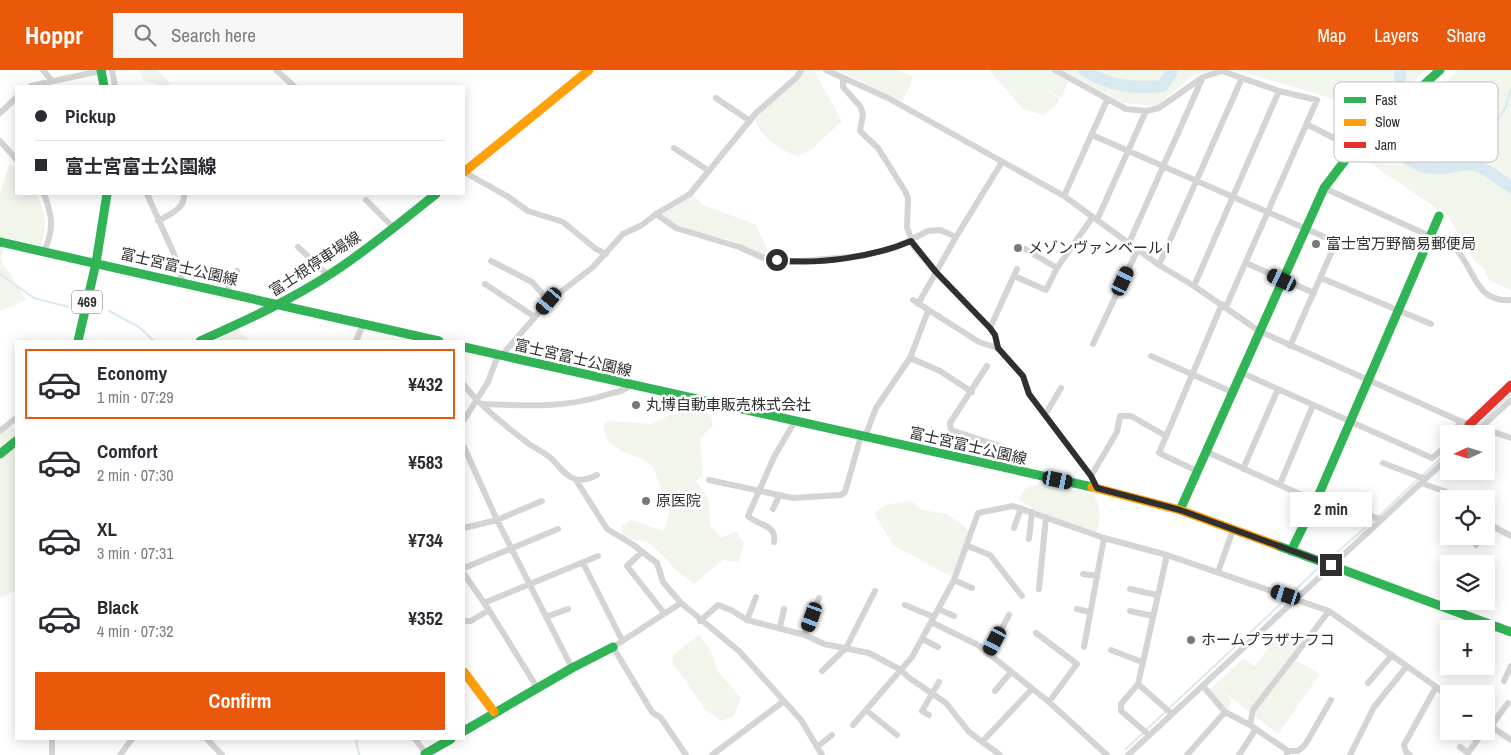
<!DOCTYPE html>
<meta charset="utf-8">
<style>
:root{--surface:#fff;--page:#f7f7f7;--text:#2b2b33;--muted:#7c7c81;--line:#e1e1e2;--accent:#ea580c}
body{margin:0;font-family:"Archivo Narrow","Noto Sans JP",sans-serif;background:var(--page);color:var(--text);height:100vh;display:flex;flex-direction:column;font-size:19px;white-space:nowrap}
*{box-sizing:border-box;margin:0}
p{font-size:16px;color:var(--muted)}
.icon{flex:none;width:28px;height:28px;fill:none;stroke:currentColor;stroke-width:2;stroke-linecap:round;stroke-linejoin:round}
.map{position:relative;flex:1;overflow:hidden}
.side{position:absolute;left:15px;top:270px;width:450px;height:400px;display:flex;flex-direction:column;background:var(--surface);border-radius:0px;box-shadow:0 2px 12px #0003}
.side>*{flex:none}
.banner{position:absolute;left:15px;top:15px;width:450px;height:110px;border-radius:0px;box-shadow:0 2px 12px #0003;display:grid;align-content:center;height:110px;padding:0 20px;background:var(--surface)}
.needle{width:32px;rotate:266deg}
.buttons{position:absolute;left:1440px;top:355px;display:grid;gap:10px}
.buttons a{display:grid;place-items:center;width:55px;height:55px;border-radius:0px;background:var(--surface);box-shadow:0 2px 12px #0003;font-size:25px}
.end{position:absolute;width:22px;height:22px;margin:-11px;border:6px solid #2f2f2f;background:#fff;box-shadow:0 0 0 2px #fff}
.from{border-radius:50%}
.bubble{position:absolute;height:35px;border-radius:0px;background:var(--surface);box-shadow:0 2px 12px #0003;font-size:16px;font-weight:700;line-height:35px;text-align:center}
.car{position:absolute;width:15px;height:30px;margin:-15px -8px;border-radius:6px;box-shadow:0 0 4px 1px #0007;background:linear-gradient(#222 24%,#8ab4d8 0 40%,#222 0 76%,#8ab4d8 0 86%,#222 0)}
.banner b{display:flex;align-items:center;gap:18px;height:48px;font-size:19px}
.banner b+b{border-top:1px solid var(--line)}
.banner i{width:12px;height:12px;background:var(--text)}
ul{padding:9px 0 0;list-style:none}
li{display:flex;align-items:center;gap:15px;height:70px;margin:0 10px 8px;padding:0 10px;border:2px solid transparent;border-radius:0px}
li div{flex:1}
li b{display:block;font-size:19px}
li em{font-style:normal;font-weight:700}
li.current{border-color:var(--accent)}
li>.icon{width:45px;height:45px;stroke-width:1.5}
.button{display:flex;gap:10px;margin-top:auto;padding:10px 20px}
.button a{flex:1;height:58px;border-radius:0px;background:var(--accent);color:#fff;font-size:20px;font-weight:700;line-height:58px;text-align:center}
header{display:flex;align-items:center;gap:30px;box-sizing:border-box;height:70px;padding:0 25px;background:var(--accent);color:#fff}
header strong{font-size:24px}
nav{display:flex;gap:28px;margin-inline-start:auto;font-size:18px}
.search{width:350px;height:45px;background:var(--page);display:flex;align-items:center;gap:12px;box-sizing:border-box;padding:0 18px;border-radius:0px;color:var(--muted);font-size:19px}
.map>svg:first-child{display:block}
.green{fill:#f1f5ec}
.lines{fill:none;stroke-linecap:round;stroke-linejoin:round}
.stream{stroke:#d9e9f2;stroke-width:2}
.river{stroke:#d9e9f2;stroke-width:12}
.street{stroke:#d4d4d4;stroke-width:6}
.fast{stroke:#30b455;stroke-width:9}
.slow{stroke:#ff9f0a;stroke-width:9}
.jam{stroke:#e5322d;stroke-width:9}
.route{stroke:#2f2f2f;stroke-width:6}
.poi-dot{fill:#787878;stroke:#fff;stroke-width:2}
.labels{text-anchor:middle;stroke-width:5;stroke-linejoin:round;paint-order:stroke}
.shield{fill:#fff;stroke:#6d6d6d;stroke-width:1}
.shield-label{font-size:14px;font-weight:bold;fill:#2f2f2f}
.poi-label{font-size:15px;fill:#2f2f2f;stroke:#fff;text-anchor:start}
.street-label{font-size:15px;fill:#2f2f2f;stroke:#fff}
.key{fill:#fff;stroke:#c1c1c1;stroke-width:1}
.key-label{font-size:14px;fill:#2f2f2f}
</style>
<header>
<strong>Hoppr</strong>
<div class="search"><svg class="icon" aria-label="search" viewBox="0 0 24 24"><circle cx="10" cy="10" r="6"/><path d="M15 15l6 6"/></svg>Search here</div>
<nav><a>Map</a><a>Layers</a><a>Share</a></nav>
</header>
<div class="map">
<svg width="1511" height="685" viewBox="0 0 1511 685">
<rect width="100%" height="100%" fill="#fff"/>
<path class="green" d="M137,0H157L173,16H160L159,14L144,11Z
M803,0L814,1L842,51L811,80L798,86C780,80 759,67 755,48L799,7Z
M839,0H899L912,6L911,14L901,32Z
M989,0H1050L1068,12L1061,29L1031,6L1059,29L1057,34L1043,45L1023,39Z
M1062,0H1213L1191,6L1157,36L1124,33Z
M1237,0H1426L1356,65L1347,33Z
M1458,0H1511V220L1489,210L1483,197L1476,193L1448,146L1364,89Z
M10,93L16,99V124H36C45,138 48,159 41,175L5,168L1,190L26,230L0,241V123Z
M694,125L701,134L756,155L768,181L764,186C754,181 743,175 732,171C714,165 673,159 663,144Z
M237,260L250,271H216Z
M692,342L710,344L713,356L700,368L703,407L696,411L708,428L711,456L721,468L736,461L744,473L739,492L723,490L694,514L674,498L658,481L646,471L623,468L621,456L631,450L664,461L670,441L653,397L644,390L624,382L609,372L603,357L606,351L652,354L671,344Z
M5,353L16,360V521L0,528V356Z
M1042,412L1094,425C1100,438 1102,449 1096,463L1035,440L1019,429L1025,419Z
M911,431L922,440L947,444L970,461L952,507L893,475L874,443L885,435Z
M1285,564L1303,576L1297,591L1320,604L1278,664L1221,620L1231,630L1229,642L1226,641L1208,621L1243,589L1255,596L1274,570L1279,571Z
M699,565L712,583L718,602L741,628L734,646L721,651L705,639L672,592L674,585Z"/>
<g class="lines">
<path class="stream" d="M1485,88L1496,52L1505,39L1511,18
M0,204L34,228L69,237
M109,241L139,257L154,271
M1478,355L1511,324
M1468,364L1470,361
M1422,406L1449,380
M1378,447L1418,409
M1327,491L1374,450
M1290,525L1321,495
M1146,660L1287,528
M356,669L359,685
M1126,679L1143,663"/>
<path class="river" d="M1084,0C1109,16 1133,19 1162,16L1173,0
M1400,0C1403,26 1387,32 1387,51C1389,80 1413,100 1441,98C1452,98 1464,92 1475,95C1488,99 1500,110 1511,117"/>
<path class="street" d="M43,0L52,11
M112,0L115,16
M276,0L294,16
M826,0L888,28L1064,126L1159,195L1194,216L1259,261L1460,351L1511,368
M1055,0L1126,39L1146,41L1159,38L1203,7L1222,1L1279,21L1317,30L1226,237
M843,8V17L860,36L863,44L860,61L878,78L905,121L908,128L907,157L914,177L935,202L990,258L995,265L998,278L1023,306L1029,324L1091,406L1097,419
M31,16L104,0
M716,28L750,51
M0,43L16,28
M1308,55L1336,69L1346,88
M1092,65L1336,172L1290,276
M0,71L16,89
M674,78L709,101
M464,102L507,126L528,141L563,152L596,179L606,184
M1324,118L1454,177C1475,197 1474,233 1511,230
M44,124C53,148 54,158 44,182
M147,124L174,184L183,213
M1064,126L1107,30
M366,130L393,157
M656,144L676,158L739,177L766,189L789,192L861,186L895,178L928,161L940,160L956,167L1002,92
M1097,150L1146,41
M158,151C170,144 185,139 184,124
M1129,173L1203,7
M298,177L328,205
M1025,179L1057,198
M491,191L532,212L549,231
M1246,193L1314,223
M1159,195L1242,8
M1014,206L1046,220L1057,198L1092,148
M1321,208L1431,254
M485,214L535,247
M1194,216L1279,21
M226,222L237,201
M913,230L979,272L998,278
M918,234L956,167
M990,258L1017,199
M356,271L363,254
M1093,274L1138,179
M502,285L549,231L593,197L623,164L642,155L656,144L690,124L756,43L797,7L801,0
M1151,286L1232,322
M910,288L940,301L972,322
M987,296L950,353L951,360L1003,377L1001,398
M1240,302L1432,388L1449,374
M464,315C481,337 507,357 529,374C537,379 545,383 552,389C559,396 565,406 575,409C582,411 591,408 597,405
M483,334C527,336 568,338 609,324C617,322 625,321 630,315
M1045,345L1061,318
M464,350L488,312L498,285
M0,361L16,348
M1454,364L1460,351
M1474,364L1511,330
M865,367L876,338L910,288L928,241
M464,377L497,450L572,598
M1205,381L1315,431
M1383,393L1425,409
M1243,399L1278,319
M1197,401L1159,383L1222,234
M1091,406L1117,362L1120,346H1131L1166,366
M576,410L607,459L632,474L657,493L663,512L681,533L739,581L801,650L822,685
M709,410L793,428L841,425L845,422L861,366
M1421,413L1458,426
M1280,414L1313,335
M1319,424L1381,450
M773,439L779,426
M1487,453L1511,466
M1486,455L1492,444
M464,458L497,450L542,431
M1014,458L1021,438
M1029,469L1032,442
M774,472C777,454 758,456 748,446L774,387L795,351
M1476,475L1481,466
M968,476L990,485L1022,526
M642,482L627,496L664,543
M1167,485L1138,614L1172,644
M583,493L622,570
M464,498L558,459
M1218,502L1233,460
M464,504L489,540L538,619
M1083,504L1097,506
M954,510L972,518
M1039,519L1046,447
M1130,519L1157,525
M484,533L598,486
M681,533L613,577L652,642L661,648L686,685
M905,535L934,547
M938,539L954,546
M1077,539L1090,542
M1130,541L1153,546
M546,547L568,539
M747,550L756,527
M464,551H471L489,540
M700,551L718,535L731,540L747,550L805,565L824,574L869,583L901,600L908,607L946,633L969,662L1000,685
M931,552L978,575L1049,632L1107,685
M780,557L784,539
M1036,563L1077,594L1049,632
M805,565L819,528
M922,569L938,577
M1084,577L1104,468
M1111,580L1142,592
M988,584L1009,545
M822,601L846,578L875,521
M1504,611L1511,596
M1368,613L1392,585
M1138,614L1121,634V641L1149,665
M1203,616L1225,642L1250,655L1288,681
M995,621L1011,602
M867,641L897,665
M929,645L922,641L939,612
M1486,653L1511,670
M853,655L912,587L954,510L978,443L1013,436L1104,468L1167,485L1329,541L1449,626
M1250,655L1253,640L1329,541
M1491,656L1508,633
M207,669L222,685
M415,669L427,685
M982,672L1032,619
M817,677L832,665
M1460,677L1468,683L1484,661
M1287,684L1288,681H1298L1305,675L1331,630
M52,685V669
M120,685L132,669
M712,685L784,631
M1128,685L1449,387
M1187,685L1225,642
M1239,685L1256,659
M1350,685L1374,637L1407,596
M1410,685L1406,682L1404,675L1436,617"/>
<path class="fast" d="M101,0L104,16
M0,172L439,271
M78,271L96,193L107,124
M200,271C245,251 291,230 332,203C369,179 402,151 436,124
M464,277L1092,417
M0,384L16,371
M1180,440L1324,118L1353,80L1440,0
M1276,475L1511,562
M1291,481L1319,424L1439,146
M464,661L572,598L613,577
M425,684L451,669"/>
<path class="slow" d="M464,102L589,0
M1092,417L1180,440L1276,475
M464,602L494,642"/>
<path class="jam" d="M1469,355L1511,315"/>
</g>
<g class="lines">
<path class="route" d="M777,190C818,195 873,187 911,171L936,202L990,258L995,265L998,278L1023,306L1029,324L1091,406L1097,418L1180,440L1331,495"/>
</g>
<g class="poi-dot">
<circle cx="1316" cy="174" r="5"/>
<circle cx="1018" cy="178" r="5"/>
<circle cx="636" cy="335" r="5"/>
<circle cx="646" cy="431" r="5"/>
<circle cx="1191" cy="570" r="5"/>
</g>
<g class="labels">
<rect class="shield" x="72" y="220.5" width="30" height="23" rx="4"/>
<g class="shield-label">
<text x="87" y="237">469</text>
</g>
<g class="poi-label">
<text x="1326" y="179">富士宮万野簡易郵便局</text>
<text x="1028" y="183">メゾンヴァンベール I</text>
<text x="646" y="340">丸博自動車販売株式会社</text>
<text x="656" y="436">原医院</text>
<text x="1201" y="575">ホームプラザナフコ</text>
</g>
<g class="street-label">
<text transform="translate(315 194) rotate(-33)" y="5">富士根停車場線</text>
<text transform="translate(179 197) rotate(13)" y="5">富士宮富士公園線</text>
<text transform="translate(573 288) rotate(13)" y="5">富士宮富士公園線</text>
<text transform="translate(968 376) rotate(13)" y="5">富士宮富士公園線</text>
</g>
</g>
<rect x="1334" y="12" width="164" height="80" rx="8" class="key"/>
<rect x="1344" y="27" width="22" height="6" fill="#30b455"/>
<rect x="1344" y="49" width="22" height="7" fill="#ff9f0a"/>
<rect x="1344" y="72" width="22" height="6" fill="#e5322d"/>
<g class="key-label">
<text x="1375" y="35">Fast</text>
<text x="1375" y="57">Slow</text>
<text x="1375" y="80">Jam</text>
</g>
</svg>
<div class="buttons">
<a><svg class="needle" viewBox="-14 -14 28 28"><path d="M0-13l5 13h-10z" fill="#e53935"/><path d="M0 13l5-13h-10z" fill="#7c7c81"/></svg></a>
<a><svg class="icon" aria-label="locate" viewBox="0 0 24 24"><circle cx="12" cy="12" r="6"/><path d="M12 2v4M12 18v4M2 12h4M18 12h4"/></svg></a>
<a><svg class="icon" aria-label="layers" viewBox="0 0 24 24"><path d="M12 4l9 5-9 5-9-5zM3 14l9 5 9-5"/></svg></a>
<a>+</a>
<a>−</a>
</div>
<i class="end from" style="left:777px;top:190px"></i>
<i class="end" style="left:1331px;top:495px"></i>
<div class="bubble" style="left:1290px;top:422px;width:82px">2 min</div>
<i class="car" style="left:1282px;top:210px;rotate:296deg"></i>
<i class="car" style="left:1123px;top:211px;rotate:25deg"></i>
<i class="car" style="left:549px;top:231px;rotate:220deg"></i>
<i class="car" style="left:1058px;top:410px;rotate:102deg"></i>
<i class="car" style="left:1286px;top:525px;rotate:288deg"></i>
<i class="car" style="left:812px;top:547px;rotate:200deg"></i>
<i class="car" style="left:995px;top:571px;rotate:208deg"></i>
<div class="banner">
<b><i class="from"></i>Pickup</b>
<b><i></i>富士宮富士公園線</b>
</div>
<section class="side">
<ul>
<li class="current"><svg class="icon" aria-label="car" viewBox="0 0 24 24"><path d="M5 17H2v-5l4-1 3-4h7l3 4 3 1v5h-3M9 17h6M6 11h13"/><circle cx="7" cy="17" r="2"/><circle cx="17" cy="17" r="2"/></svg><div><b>Economy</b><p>1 min · 07:29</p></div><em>¥432</em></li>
<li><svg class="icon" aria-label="car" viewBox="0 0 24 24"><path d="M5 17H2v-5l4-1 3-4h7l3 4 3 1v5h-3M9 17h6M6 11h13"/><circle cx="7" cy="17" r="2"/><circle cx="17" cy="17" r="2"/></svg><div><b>Comfort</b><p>2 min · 07:30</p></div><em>¥583</em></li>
<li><svg class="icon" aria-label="car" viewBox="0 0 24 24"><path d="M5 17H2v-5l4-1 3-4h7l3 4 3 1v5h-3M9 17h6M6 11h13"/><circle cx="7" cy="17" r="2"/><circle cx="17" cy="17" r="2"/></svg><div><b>XL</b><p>3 min · 07:31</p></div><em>¥734</em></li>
<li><svg class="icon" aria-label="car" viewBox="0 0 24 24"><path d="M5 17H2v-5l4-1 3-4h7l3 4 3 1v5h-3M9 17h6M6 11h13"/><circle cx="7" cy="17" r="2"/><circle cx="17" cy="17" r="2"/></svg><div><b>Black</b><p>4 min · 07:32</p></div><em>¥352</em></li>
</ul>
<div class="button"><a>Confirm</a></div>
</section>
</div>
